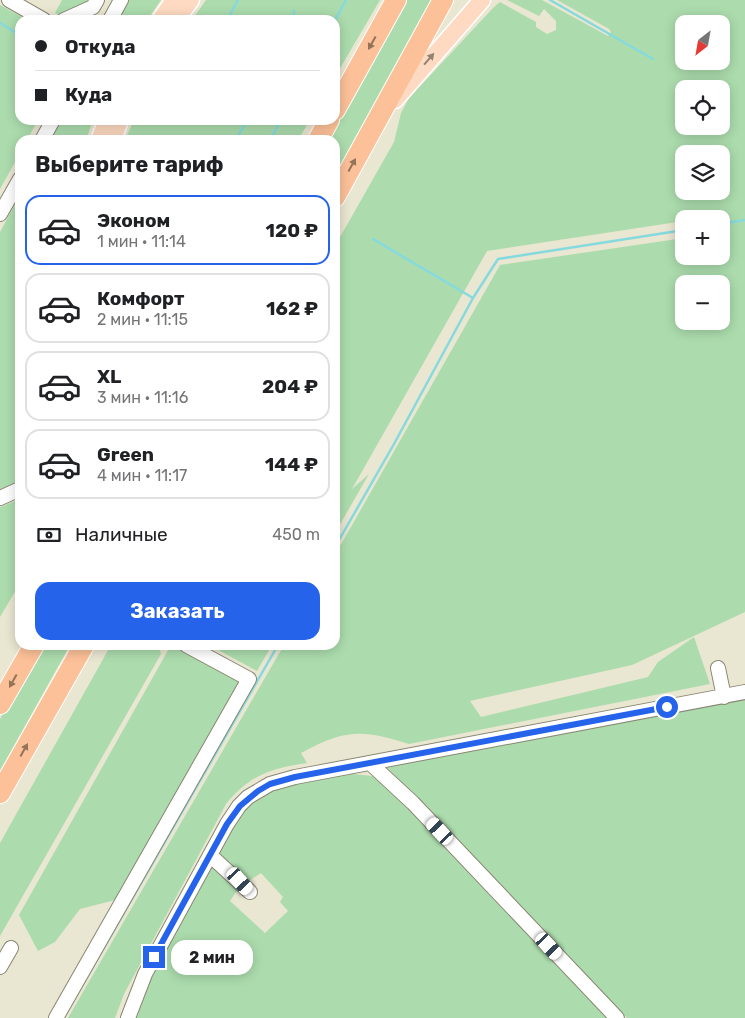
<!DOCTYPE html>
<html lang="ru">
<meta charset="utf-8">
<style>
:root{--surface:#fff;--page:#f6f6f6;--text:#202124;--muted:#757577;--line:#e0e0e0;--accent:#2563eb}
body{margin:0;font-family:Rubik,sans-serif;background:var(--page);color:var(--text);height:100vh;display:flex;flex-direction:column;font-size:19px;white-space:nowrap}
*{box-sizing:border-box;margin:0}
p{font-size:16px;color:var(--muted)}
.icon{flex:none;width:28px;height:28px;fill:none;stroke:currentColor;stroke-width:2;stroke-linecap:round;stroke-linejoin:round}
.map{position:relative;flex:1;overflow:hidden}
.side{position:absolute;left:15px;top:135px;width:325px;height:515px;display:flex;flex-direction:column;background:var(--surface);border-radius:15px;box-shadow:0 2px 12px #0003}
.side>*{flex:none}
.banner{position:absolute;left:15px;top:15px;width:325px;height:110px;border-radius:15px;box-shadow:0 2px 12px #0003;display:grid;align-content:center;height:110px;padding:0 20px;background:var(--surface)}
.needle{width:32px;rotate:211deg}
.buttons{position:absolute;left:675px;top:15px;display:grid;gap:10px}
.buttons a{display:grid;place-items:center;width:55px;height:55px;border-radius:10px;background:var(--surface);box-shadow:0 2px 12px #0003;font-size:25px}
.end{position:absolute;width:22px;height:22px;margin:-11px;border:6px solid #2563eb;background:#fff;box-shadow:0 0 0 2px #fff}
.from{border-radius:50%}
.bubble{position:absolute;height:35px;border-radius:15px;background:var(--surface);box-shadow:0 2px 12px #0003;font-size:16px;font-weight:700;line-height:35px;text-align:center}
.car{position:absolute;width:15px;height:30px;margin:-15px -8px;border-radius:6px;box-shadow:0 0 4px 1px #0007;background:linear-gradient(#fff 24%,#345 0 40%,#fff 0 76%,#345 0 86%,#fff 0)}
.banner b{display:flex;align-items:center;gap:18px;height:48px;font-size:19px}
.banner b+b{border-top:1px solid var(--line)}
.banner i{width:12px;height:12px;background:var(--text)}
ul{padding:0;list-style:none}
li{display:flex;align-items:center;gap:15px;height:70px;margin:0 10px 8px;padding:0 10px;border:2px solid var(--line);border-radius:15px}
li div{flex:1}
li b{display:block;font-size:19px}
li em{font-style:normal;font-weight:700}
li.on{border-color:var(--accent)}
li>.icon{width:45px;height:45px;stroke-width:1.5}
h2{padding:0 20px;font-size:22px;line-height:60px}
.pay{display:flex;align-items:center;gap:12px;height:55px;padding:0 20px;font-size:19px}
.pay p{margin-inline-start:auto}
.cta{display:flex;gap:10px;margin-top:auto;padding:10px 20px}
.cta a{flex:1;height:58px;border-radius:15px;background:var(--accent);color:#fff;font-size:20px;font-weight:700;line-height:58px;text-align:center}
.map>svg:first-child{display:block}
.green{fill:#acdcad;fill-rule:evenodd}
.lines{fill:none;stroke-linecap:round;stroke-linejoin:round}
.stream{stroke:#86dade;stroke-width:2.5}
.minor-casing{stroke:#898673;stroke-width:16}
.major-casing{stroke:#fff;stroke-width:19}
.highway-casing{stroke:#fff;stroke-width:22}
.minor{stroke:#fff;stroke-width:14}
.major{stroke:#fddac1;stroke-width:16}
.highway{stroke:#fcc198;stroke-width:20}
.oneway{fill:#947359}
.oneway2{fill:#958170}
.route{stroke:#2563eb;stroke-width:6}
</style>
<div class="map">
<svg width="745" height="1018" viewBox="0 0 745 1018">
<rect width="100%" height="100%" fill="#e9e6d1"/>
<path class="green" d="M62,0H91L89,5L60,16L55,13Z
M128,0H161L147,20H117Z
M206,0H380L335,77V20H192Z
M406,0H433L335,175V140H328Z
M507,0H542L608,36L611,32L609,29L557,0H745V612L632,665L470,701L481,717L648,677L658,662L694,637L710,684L409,744C363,729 344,729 301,753L307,763C271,768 250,775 226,804L124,994L115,1018H68L284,645H335V555L500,265L684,238V256H721L723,216L684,219V221L487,251L352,489L369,474L335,533V246L394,142L401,113L409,98L494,7L500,2L536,22V27L547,34L556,30V21L544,9L539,16ZM684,24H721V61H684ZM684,89H721V126H684ZM684,154H721V191H684ZM684,284H721V321H684Z
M0,5L27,20H20V120H38L27,140H20V153L0,189Z
M62,120H93L86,140H50Z
M134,120H310L298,140H125Z
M20,195V482L14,488L0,493V232Z
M20,499V583L0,617V507Z
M43,645H70L0,771V719Z
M111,645H159L161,654L0,936V843Z
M171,645H176L240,680L119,899L80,909L55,942L38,951L19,915Z
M209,645H272L257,671Z
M745,697V1018H627L387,767Z
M353,774L372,776L391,787L612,1018H131L133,1007L216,853L249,802L285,783L326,775ZM261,873L283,897L280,902L288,911L265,933L230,901L244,880H250Z"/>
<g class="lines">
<path class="stream" d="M550,0L653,59
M227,20L238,0
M293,20L294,11
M335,20L346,0
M0,23L20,35
M236,140L247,120
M270,140L281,120
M721,224L745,220
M373,239L473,298L498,259L684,230
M335,547L394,444L473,298
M67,1012L278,645"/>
<defs>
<path id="minor" d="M9,0L44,20
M64,20L93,7L97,0
M110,20L121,0
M42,140L53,120
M0,214L20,179
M0,498L20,489
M718,668L724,697
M371,764L413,803L617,1018
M211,856L250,892
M0,967L11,948
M56,1018L249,679L186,645
M128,1018L145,974L227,824L239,806L248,797L270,784L295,777L745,692"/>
<path id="major" d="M160,20L174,0
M176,20L191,0
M395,100L482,0
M99,140L107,120
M113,140L120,120"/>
<path id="highway" d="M335,110L396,0
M318,140L329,120
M335,197L443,0
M0,704L34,645
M0,793L84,645"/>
</defs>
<use href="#minor" class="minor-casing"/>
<use href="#major" class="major-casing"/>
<use href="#highway" class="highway-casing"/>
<use href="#minor" class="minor"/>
<use href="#major" class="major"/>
<use href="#highway" class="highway"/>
</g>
<defs><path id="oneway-solid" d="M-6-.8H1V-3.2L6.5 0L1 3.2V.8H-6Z" transform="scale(1.25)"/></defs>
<g class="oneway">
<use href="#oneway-solid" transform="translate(372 43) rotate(119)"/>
<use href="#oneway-solid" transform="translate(352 165) rotate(-61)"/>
<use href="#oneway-solid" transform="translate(13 681) rotate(119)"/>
<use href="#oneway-solid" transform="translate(24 750) rotate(-61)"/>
</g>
<use class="oneway2" href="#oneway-solid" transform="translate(429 59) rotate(-49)"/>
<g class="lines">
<path class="route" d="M154,957L227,824L240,806L258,791L270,784L295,777L667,707"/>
</g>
</svg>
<div class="buttons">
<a><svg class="needle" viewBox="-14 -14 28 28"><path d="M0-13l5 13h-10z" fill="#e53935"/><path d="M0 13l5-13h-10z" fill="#757577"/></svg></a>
<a><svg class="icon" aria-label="locate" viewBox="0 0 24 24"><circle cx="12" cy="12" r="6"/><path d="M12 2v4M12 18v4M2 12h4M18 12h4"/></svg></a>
<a><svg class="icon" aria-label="layers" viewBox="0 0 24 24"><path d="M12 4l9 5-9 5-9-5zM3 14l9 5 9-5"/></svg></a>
<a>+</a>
<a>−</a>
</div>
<i class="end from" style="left:667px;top:707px"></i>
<i class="end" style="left:154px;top:957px"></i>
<div class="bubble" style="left:171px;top:940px;width:82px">2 мин</div>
<i class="car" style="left:440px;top:831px;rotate:317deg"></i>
<i class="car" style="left:240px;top:881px;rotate:138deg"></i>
<i class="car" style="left:549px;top:946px;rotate:137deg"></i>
<div class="banner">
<b><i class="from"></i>Откуда</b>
<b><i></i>Куда</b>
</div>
<section class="side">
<h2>Выберите тариф</h2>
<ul>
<li class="on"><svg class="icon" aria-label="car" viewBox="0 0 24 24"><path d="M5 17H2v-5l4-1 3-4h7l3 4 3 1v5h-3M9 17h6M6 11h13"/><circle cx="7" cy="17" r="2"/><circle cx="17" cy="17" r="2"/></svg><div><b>Эконом</b><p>1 мин · 11:14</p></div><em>120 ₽</em></li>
<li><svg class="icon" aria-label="car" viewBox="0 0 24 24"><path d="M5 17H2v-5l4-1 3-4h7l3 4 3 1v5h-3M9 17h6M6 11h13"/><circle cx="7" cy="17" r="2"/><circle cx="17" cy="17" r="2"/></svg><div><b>Комфорт</b><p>2 мин · 11:15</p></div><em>162 ₽</em></li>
<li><svg class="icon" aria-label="car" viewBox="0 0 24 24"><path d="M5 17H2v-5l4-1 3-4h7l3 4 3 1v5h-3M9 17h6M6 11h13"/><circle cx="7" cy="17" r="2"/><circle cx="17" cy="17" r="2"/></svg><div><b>XL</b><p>3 мин · 11:16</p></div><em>204 ₽</em></li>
<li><svg class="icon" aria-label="car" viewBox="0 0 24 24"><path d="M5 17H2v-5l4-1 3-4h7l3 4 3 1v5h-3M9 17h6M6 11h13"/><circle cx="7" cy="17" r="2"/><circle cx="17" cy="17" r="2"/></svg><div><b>Green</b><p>4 мин · 11:17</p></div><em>144 ₽</em></li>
</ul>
<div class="pay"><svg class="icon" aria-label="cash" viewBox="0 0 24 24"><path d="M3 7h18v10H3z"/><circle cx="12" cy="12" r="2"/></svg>Наличные<p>450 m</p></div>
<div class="cta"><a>Заказать</a></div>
</section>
</div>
